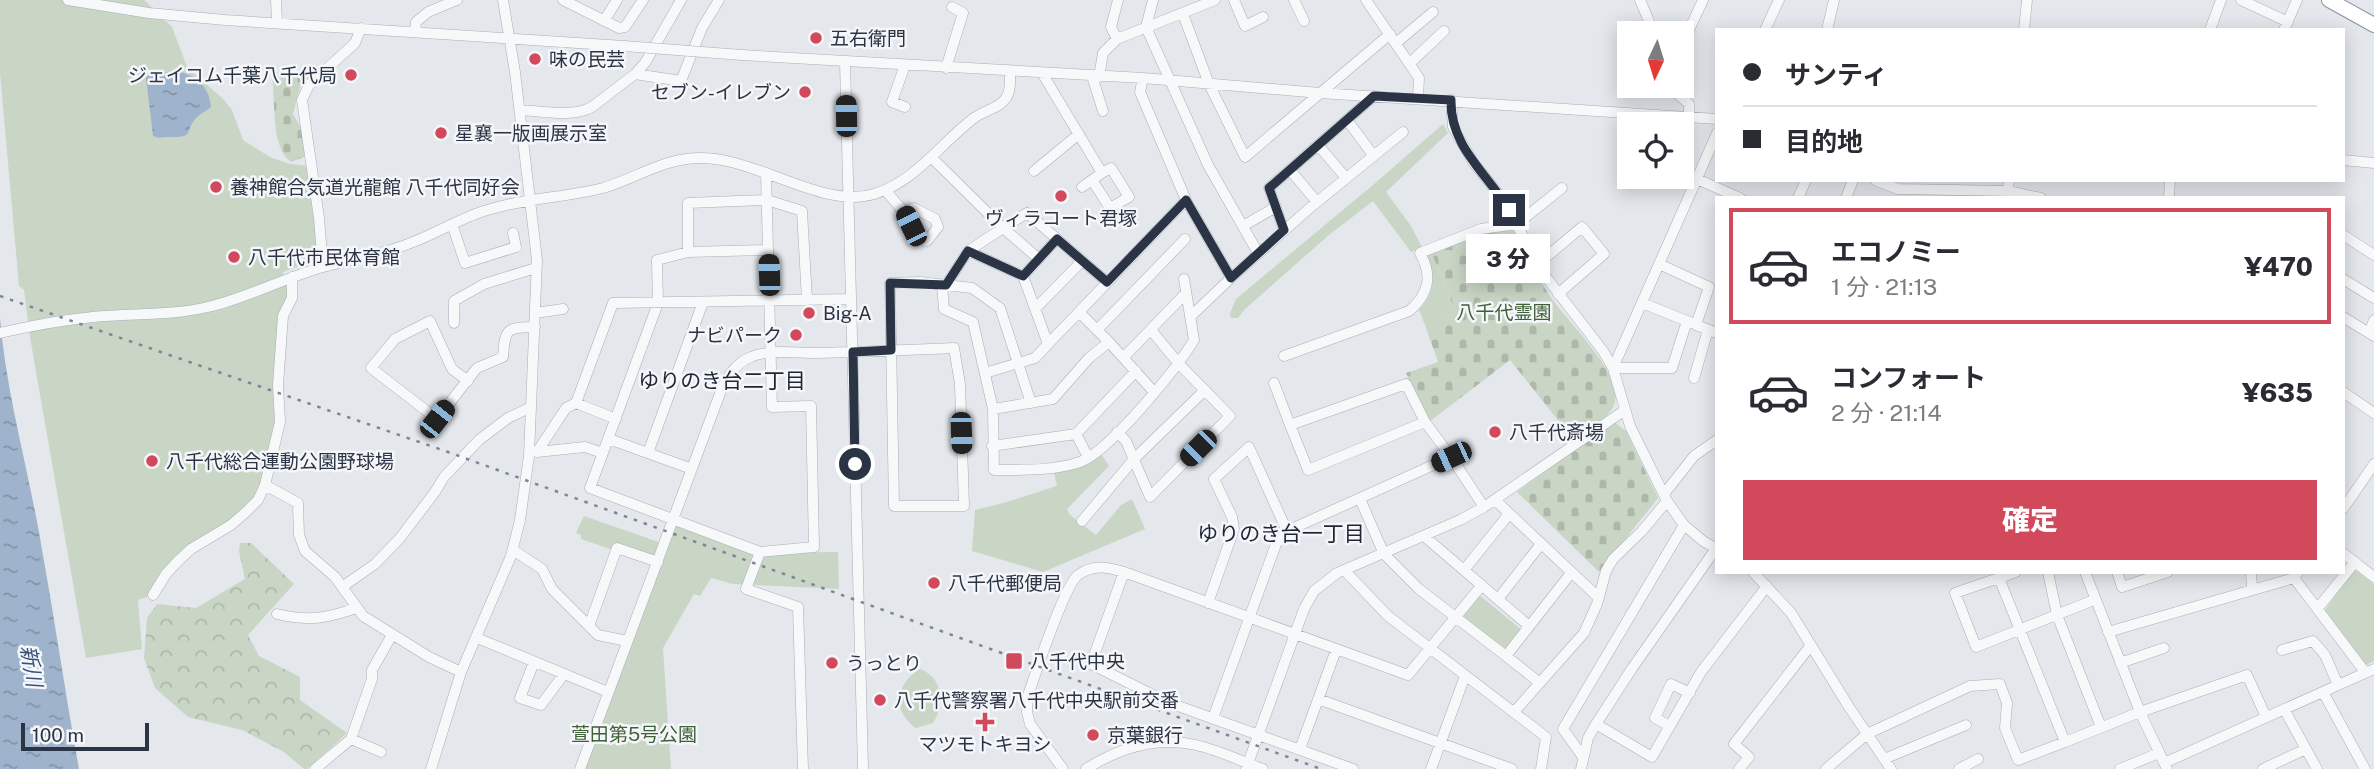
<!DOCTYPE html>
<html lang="ja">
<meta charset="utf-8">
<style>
:root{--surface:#fff;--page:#f2f2f3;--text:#2b2b33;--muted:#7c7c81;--line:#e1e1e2;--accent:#d1495b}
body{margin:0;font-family:"Public Sans","Noto Sans JP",sans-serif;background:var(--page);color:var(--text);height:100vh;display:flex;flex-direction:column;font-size:26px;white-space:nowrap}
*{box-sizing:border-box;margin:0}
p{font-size:23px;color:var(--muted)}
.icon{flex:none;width:38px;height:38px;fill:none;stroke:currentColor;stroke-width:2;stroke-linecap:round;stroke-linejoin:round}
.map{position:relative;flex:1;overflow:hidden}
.sheet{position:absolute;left:1715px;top:196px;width:630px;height:378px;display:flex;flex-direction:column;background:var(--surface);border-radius:0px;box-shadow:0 4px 18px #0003}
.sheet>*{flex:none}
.banner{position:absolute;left:1715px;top:28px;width:630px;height:154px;border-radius:0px;box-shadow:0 4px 18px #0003;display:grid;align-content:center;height:154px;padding:0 28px;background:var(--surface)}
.needle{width:46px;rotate:184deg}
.controls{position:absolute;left:1617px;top:21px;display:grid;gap:14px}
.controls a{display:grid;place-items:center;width:77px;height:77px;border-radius:0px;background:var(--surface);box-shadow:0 4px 18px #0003;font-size:35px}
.scale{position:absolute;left:21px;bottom:18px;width:128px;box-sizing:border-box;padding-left:7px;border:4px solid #2b3445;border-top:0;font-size:19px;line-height:24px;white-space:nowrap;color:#2b3445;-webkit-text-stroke:5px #f4f6f9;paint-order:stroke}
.end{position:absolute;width:32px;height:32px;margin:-16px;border:9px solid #2b3445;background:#fff;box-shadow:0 0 0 4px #fff}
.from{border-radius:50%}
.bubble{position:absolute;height:49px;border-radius:0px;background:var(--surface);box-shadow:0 4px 18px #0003;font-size:23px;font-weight:800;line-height:49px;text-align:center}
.car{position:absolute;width:21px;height:42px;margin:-21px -10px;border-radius:9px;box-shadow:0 0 5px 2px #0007;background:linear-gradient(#222 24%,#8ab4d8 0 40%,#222 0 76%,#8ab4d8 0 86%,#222 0)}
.banner b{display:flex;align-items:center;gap:24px;height:66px;font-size:26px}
.banner b+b{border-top:2px solid var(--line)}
.banner i{width:18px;height:18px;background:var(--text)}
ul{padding:12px 0 0;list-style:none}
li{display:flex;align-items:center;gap:21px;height:116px;margin:0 14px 10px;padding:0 14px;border:4px solid transparent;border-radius:0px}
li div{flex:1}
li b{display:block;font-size:26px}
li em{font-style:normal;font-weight:800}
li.selected{border-color:var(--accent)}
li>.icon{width:63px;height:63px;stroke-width:1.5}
.primary-button{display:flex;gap:14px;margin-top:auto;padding:14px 28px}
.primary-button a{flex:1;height:80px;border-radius:0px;background:var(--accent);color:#fff;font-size:28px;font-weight:800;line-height:80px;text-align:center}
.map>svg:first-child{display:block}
.forest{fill:url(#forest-crowns)}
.cemetery{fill:url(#cemetery-stones)}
.green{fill:#c9d6c5}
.water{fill:url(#water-ripples)}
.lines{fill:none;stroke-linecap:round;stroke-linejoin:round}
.minor-casing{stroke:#a9aeb7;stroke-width:11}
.highway-casing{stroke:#8b94a3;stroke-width:16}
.minor{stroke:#f7f8fa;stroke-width:10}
.highway{stroke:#fff;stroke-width:14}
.rail{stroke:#7d8696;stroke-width:2.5;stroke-dasharray:3.5 7;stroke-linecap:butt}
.minor-bridge-casing{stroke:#a9aeb7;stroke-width:11;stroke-linecap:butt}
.minor-bridge{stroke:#f7f8fa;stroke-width:10}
.route{stroke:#2b3445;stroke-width:9}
.poi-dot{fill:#d1495b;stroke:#f4f6f9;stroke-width:2.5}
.labels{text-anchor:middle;stroke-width:5;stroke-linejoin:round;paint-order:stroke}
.poi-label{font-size:19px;fill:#2b3445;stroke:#f4f6f9;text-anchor:start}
.park-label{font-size:19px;fill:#3f6138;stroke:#f4f6f9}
.neighbourhood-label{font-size:21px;fill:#1d2536;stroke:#f4f6f9}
.water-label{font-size:21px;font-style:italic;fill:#34527a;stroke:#f4f6f9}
</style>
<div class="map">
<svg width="2374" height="769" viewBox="0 0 2374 769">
<defs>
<pattern id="forest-crowns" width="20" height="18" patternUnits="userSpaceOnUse" patternTransform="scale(1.75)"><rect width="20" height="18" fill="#c9d6c5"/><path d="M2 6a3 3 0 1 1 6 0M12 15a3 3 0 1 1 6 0" fill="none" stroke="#adb8ab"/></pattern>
<pattern id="cemetery-stones" width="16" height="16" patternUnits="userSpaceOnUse" patternTransform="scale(1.75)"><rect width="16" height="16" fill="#c9d6c5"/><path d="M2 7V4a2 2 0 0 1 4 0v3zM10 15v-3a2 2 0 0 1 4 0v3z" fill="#adb8ab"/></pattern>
<pattern id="water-ripples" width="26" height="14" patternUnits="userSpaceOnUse" patternTransform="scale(1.75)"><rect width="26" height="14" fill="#9fb4cc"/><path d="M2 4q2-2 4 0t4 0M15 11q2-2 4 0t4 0" fill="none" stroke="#8293a7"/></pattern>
</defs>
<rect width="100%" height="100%" fill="#e4e7ec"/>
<path class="forest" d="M240,543H251L294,584L248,635L259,656L300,677V700L347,733L307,769H304L284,752L242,730L188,717L155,688L144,658L147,618L157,604L196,608L245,579L239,551Z"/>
<path class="cemetery" d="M275,72L311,76L300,87L293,114L300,126L306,153L304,157L291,162C270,147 276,99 272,76Z
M1515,229C1527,251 1536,276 1550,296C1565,320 1626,375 1614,405C1609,419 1585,430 1573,439L1510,360L1429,422L1406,373L1438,362L1425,325L1456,313L1431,252L1483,232Z
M1614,422L1626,431L1658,498L1599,572L1517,492Z"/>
<path class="green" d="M0,0H144L172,27L187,67L223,99L232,110L243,140L270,157L290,164L310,166L318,259L283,272L288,297L275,421L261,486L254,498L228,522L201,537L179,554L158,577L147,597L138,600L142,649L86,658L30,337L24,290L19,286L0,73Z
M1443,124L1448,133L1386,192L1411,226L1422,247L1411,252L1373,201L1329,235L1245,309L1238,318H1231L1230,313L1236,299L1373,185Z
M1431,252L1456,313L1425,325L1419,310C1435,293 1436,276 1426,255Z
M1101,454L1109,466L1067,509L1070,515L1096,535L1121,505L1132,499L1145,529L1043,572L972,551L975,510L1007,502L1057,486L1054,473L1078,468Z
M584,516L664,544L657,560L613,550L581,539V535L576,533Z
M676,523L750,553L838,552L839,589L733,584L711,578L700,596L694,594L663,648L671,769H585L665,544Z
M2354,569L2374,584V661L2366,665L2325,610Z
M1478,594L1522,630L1507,649L1503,650L1459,615Z
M920,669C943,677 945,704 933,723L916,728C891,711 896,683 920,669Z"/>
<path class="water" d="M181,70V72C200,78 209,88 211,107C207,110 201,114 197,117C183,131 197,138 169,137C162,137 159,139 153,136L146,78L149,75Z
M0,318C6,392 27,464 40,538C54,615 65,692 79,769H0Z"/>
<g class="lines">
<defs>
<path id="minor" d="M68,0L149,13L225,20L624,46
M276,0L277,22
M563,0L619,28L625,27L643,0
M1153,0L1146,27L1208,165L1258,253
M1234,0L1245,26L1263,17
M1294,0L1304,21
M1366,0L1419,78L1418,98
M1640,0L1654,33
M2241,0L2288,22
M1183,14L1209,84L1245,157L1390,34
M604,21L617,0
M1765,30L1779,0
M1827,30L1834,0
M2024,30L2027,0
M2210,30L2221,0
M2284,30L2297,0
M415,32L416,22L428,12L457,0
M1117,39L1111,27L1118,0
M1396,43L1433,12
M1682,45L1703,0
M742,55L1143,78L1320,93L1717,119
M845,62L863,769
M1410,63L1444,31
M905,65L892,102L905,107
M946,68L963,13L952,7
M1042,73L1102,173L1111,168L1129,197L1110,208L1092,180L1102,173L1082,187
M635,74L681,81L702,28L719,0
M1092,76L1103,111
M1099,77L1103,53L1117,39L1215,0
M1143,78L1140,92L1186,200L1231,278L1312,206L1403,132
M1668,86L1689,104V117
M1451,100L1453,127L1473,162L1501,197L1546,277L1603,351L1613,368L1630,426L1667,501L1684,525L1703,541L1717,549
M520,110C541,111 572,118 592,107L635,74L645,63L681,0
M1347,120L1373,155
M1318,145L1346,178
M932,158L1003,228L1027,213L1107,282
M2343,160L2374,163
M1290,170L1317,202
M1034,171L1079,134
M766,173L772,407L811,406L814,547L760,552L590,488L658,303L657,260L688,252L768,250
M1697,179L1740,198
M1875,180L1898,189L2008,191L2041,198
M885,190L904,212L918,239L927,241L938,227L935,219L914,208L904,212
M2007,197L2009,180
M1798,198L1806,180
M1846,198L1853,180
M2169,198L2170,180
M452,224L465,263L516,247L513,233
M1243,226L1276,207
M1284,230L1269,188L1374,96
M2343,235L2374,255
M968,251L1023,276L1048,344L1079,312
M688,252V203L767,200L802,211L807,300
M1538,264L1582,227L1604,254L1558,294
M1659,264L1709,287L1696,325L1717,333
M323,267L319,218L302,100L309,85L355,43L361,28
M1023,276L1057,239
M2343,279L2374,298
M942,285L944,309L973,322L993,409L994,470C1022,470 1054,471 1080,462C1110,451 1177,368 1194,340L1184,279
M946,285L968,251L1003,228L1039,259
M1642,303L1692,323
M1035,309L1082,261
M535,313L563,309
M1190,317L1231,278
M2343,317L2374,336
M1687,321L1672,368H1613L1717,133
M454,323V301L484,284L536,268
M1097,330L1185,239
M0,333C30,326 62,320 93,317C131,313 170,316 208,307C247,298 284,278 323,267C352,259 385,254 413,242C437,233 459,219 484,211C523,198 564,198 603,188C631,180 657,163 686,159C748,149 818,211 874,194C915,182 941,143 974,118C983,111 1000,108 1006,98C1011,91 1010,80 1010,71
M2369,333L2374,320
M1109,342L1154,392
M1284,356L1409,311C1429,294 1433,276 1420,253L1481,229L1517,224L1562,188
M1124,357L1186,293
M985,373L1035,358L1048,344
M1694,378L1708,330
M468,381L452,369L430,321L395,339L371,368L437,419L477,368L503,357C505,329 506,327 535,327
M1274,383L1290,425
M2343,392L2374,413
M576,403L616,419
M993,409L1053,399L1089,358L1109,342L1079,312L1186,200
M1425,422L1308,470L1290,425L1406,384L1425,422L1451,457L1484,507
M1117,432L1126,441L1150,497L1230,416L1179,364L1151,330
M1076,434L1088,457
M609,439L692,469
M992,446L1076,434L1136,371
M537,452L566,408L576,403L613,303L851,299
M537,452L585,447L603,453
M648,453L703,302
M265,485L298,503L299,535L305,551L335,577L363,616L429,657L461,672
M1664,494L1694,456L1717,440
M1360,499L1384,554L1419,589L1506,656L1571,573
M1495,500L1599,598
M2343,509L2374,464
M1082,521L1134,459L1205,390
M1424,536L1529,626
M513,550L542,569L552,589L598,635L627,641
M760,552L746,589L798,607L803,769
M2343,553L2374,577
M1344,570L1388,616L1546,737L1541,769
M1464,570L1509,514
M1124,572L1091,664L1167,702L1353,769
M1753,572L1791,613L1849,707L1891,769
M2016,572L1955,593L1976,647L2094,600
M2048,572L2057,615L2101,727
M2085,572L2140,712L2167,769
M2117,572L2122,587L2168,572
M2251,572L2252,589
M1999,578L2065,742L2140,712L2247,675L2266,717
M2294,578L2365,672
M342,587L375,564L400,538L435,492L444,477L479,440L508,418L531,407
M153,595L166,574L178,561L191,549L231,525L246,512L258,500L265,485L280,422L278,385L283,316L292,298V277
M1498,599L1541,544
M1208,603L1234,529L1232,517L1214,479L1249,447L1287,531
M2318,608L2355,562
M277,614C310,622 326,618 357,608
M589,626L617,548L658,562
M2108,632L2294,578L2298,572
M477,638L608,692
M2282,650L2313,641L2325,655L2338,685
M1506,656L1540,683
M534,662L520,698L541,705L564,674
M2120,663L2164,648
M2323,692L2365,769
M1318,699L1512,769
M2284,709L2317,769
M1514,712L1584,633L1597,604L1606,571L1613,559L1642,531L1667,501
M1213,718L1276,544L1287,531L1451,457
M1596,724L1652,757L1701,672L1767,586
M1670,726L1655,718L1671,684L1690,693
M351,739L381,752
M1300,749L1336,650
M1583,757L1563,729L1684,525
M1884,759L1966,725
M2164,763L2374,669
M315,769L351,739L372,679V670L392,635
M431,769L461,672L511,556L520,520L529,456L537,260L515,72L503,0
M580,769L722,388C729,375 736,363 751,357C769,349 795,353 815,353C861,352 908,350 954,348L960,384L964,506H894L890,283L920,282L972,288L1000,308L1031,403
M1063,769L1030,724L1027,712L1028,695C1036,673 1064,586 1078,575C1093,564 1108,567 1124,572L1408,675L1482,585
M1086,769C1119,748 1157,736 1196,745C1218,750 1241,761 1263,769
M1246,769L1304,609L1314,591L1337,573L1460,520L1484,507L1625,410
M1431,769L1465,676
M1581,769L1588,738L1596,724L1633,667L1717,547
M1739,769L1749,757L1734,744L1811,645
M1826,769L1867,734L1970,686L2000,684L2007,703L2005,728L2018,760L2065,742
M1959,769L1978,759
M2120,769L2159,753
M2263,769L2306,749"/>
<path id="highway" d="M2329,0L2374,25"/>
</defs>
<use href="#minor" class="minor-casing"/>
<use href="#highway" class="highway-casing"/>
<use href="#minor" class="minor"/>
<use href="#highway" class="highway"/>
<path class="rail" d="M0,296L448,452L1321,769"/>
<defs>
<path id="minor-bridge" d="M624,46L742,55"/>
</defs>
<use href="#minor-bridge" class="minor-bridge-casing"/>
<use href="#minor-bridge" class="minor-bridge"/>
</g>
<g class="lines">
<path class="route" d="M855,464L853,352L891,350L890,283L946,285L968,251L1023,276L1057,239L1107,282L1186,200L1231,278L1284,230L1269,188L1374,96L1451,100C1450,147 1487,173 1509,210"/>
</g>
<g class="poi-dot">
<circle cx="816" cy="38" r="7"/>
<circle cx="535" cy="59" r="7"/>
<circle cx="351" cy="75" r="7"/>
<circle cx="805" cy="92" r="7"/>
<circle cx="441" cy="133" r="7"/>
<circle cx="216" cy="187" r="7"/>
<circle cx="1061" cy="196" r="7"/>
<circle cx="234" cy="257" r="7"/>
<circle cx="809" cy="313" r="7"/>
<circle cx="796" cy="335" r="7"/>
<circle cx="1495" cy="432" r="7"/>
<circle cx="152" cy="461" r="7"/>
<circle cx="934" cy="583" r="7"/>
<rect x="1005" y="652" width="18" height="18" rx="3.5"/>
<circle cx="832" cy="663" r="7"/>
<circle cx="880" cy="700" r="7"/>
<path d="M981.5 711.5h7v7h7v7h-7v7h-7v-7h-7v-7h7z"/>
<circle cx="1093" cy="735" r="7"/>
</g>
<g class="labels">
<g class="poi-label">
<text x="830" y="45">五右衛門</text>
<text x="549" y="66">味の民芸</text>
<text x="337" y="82" text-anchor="end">ジェイコム千葉八千代局</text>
<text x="791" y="99" text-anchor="end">セブン-イレブン</text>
<text x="455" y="140">星襄一版画展示室</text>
<text x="230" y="194">養神館合気道光龍館 八千代同好会</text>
<text x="1061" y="225" text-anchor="middle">ヴィラコート君塚</text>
<text x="248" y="264">八千代市民体育館</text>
<text x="823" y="320">Big-A</text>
<text x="782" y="342" text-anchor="end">ナビパーク</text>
<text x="1509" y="439">八千代斎場</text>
<text x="166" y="468">八千代総合運動公園野球場</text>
<text x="948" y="590">八千代郵便局</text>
<text x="1030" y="668">八千代中央</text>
<text x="846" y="670">うっとり</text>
<text x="894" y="707">八千代警察署八千代中央駅前交番</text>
<text x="1107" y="742">京葉銀行</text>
<text x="985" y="751" text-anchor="middle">マツモトキヨシ</text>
</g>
<g class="park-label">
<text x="1504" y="319">八千代霊園</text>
<text x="634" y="741">萱田第5号公園</text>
</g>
<g class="neighbourhood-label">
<text x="722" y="388">ゆりのき台二丁目</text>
<text x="1281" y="541">ゆりのき台一丁目</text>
</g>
<g class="water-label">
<text transform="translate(31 666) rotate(80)" y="7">新川</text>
</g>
</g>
</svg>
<div class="controls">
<a><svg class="needle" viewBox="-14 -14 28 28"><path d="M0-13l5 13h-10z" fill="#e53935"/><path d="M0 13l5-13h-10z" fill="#7c7c81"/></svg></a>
<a><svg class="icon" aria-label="locate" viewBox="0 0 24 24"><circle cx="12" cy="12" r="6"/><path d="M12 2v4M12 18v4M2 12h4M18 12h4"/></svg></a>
</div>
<div class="scale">100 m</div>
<i class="end from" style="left:855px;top:464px"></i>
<i class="end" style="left:1509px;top:210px"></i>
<div class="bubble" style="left:1466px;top:234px;width:84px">3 分</div>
<i class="car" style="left:846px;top:116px;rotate:359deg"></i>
<i class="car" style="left:911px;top:226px;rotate:334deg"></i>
<i class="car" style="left:769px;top:275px;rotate:358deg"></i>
<i class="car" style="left:437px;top:419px;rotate:38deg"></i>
<i class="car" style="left:961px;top:433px;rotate:178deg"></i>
<i class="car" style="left:1198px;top:448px;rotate:225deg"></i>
<i class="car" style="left:1451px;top:457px;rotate:245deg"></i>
<div class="banner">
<b><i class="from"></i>サンティ</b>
<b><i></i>目的地</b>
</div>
<section class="sheet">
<ul>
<li class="selected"><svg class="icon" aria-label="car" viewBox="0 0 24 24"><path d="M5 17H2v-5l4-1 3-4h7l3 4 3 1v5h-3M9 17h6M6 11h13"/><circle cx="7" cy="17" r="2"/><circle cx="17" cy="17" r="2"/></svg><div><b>エコノミー</b><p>1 分 · 21:13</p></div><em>¥470</em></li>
<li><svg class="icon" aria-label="car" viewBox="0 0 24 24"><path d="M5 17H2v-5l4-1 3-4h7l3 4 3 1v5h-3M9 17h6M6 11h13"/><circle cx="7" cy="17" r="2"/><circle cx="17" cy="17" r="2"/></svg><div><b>コンフォート</b><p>2 分 · 21:14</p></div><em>¥635</em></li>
</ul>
<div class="primary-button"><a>確定</a></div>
</section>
</div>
